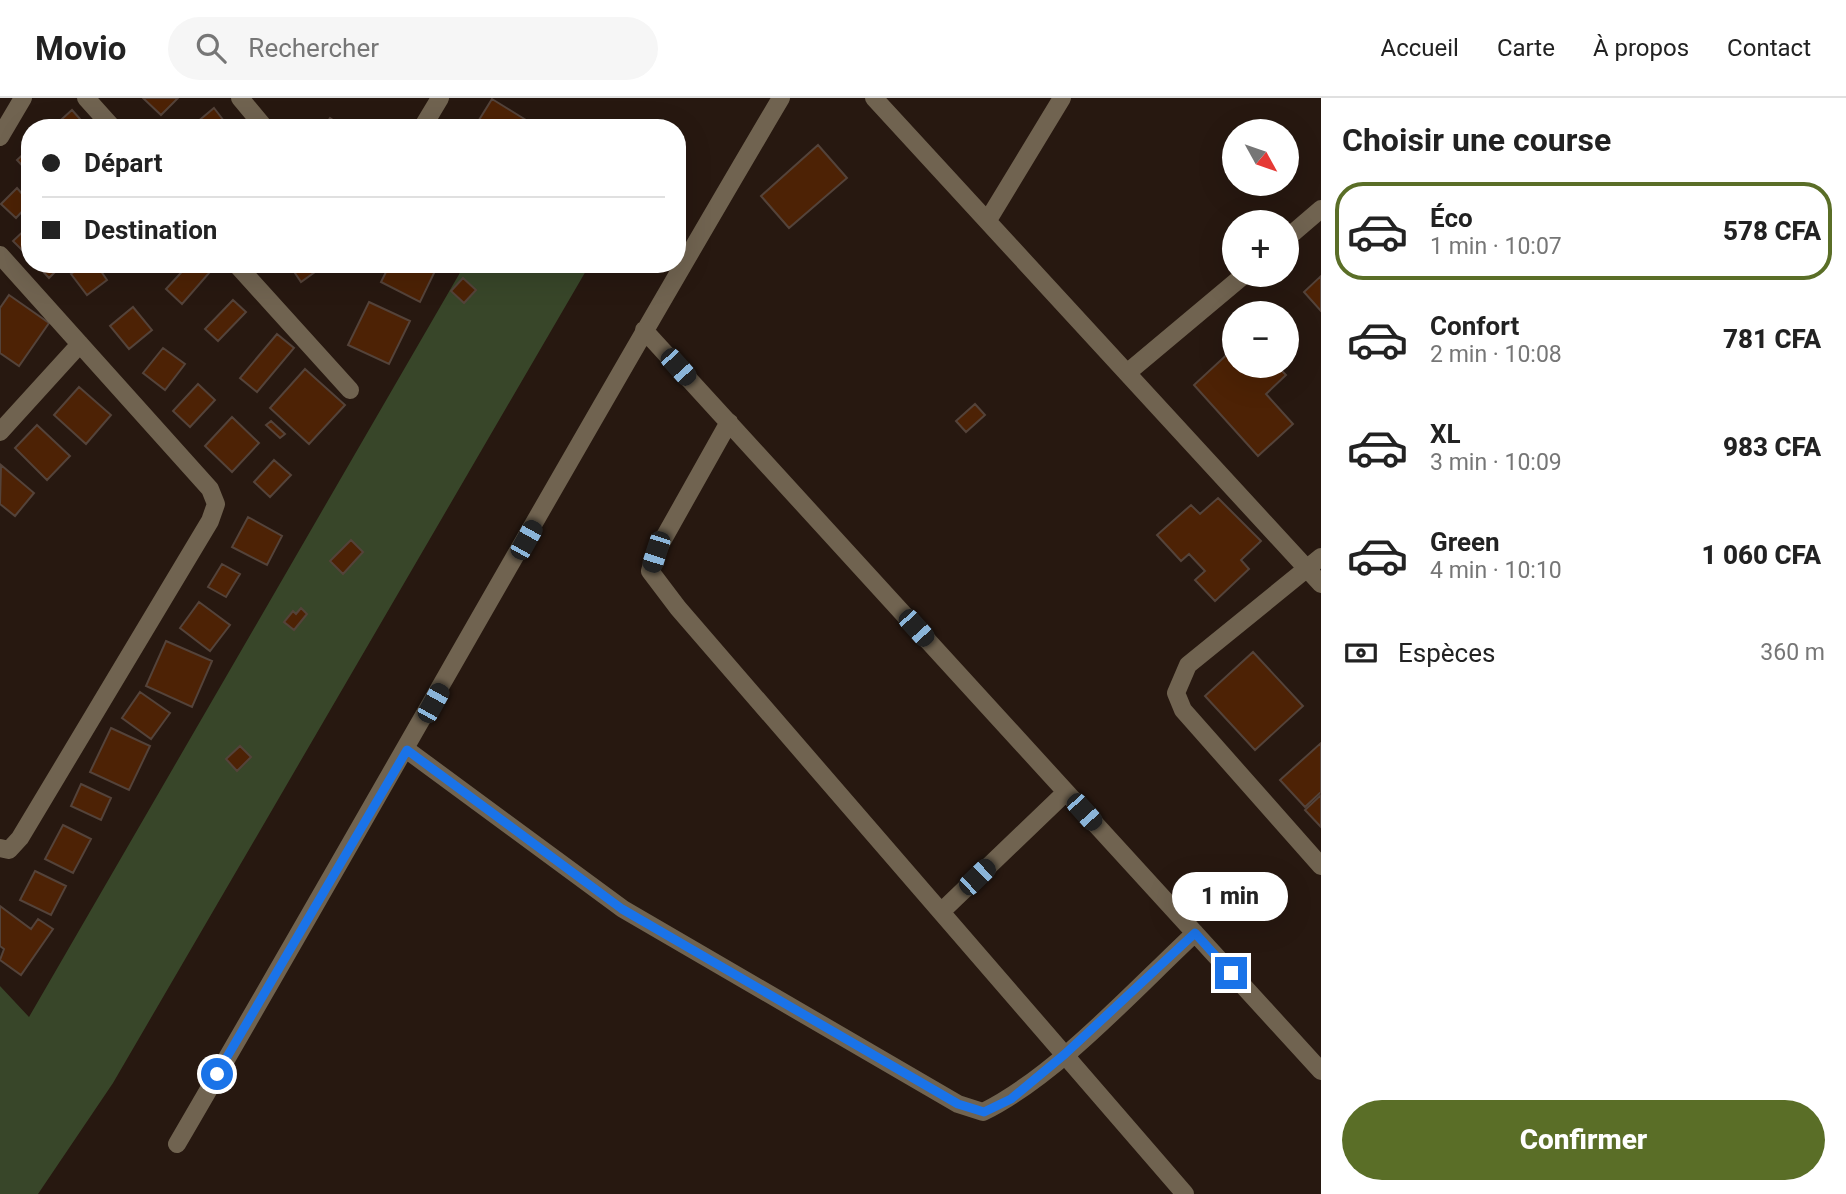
<!DOCTYPE html>
<html lang="fr">
<meta charset="utf-8">
<style>
:root{--surface:#fff;--page:#f6f6f6;--text:#222;--muted:#767676;--line:#e0e0e0;--accent:#5a6e27}
body{margin:0;font-family:Roboto,sans-serif;background:var(--page);color:var(--text);height:100vh;display:flex;flex-direction:column;font-size:26px;white-space:nowrap}
*{box-sizing:border-box;margin:0}
p{font-size:23px;color:var(--muted)}
.icon{flex:none;width:38px;height:38px;fill:none;stroke:currentColor;stroke-width:2;stroke-linecap:round;stroke-linejoin:round}
.map{position:relative;flex:1;overflow:hidden}
.sheet{display:flex;flex-direction:column;background:var(--surface);width:525px}
.sheet>*{flex:none}
.top-card{position:absolute;left:21px;top:21px;width:665px;height:154px;border-radius:28px;box-shadow:0 7px 28px #0002;display:grid;align-content:center;height:154px;padding:0 21px;background:var(--surface)}
.needle{width:46px;rotate:130deg}
.fabs{position:absolute;left:1222px;top:21px;display:grid;gap:14px}
.fabs a{display:grid;place-items:center;width:77px;height:77px;border-radius:50%;background:var(--surface);box-shadow:0 7px 28px #0002;font-size:35px}
.end{position:absolute;width:32px;height:32px;margin:-16px;border:9px solid #1a73e8;background:#fff;box-shadow:0 0 0 4px #fff}
.from{border-radius:50%}
.bubble{position:absolute;height:49px;border-radius:24px;background:var(--surface);box-shadow:0 7px 28px #0002;font-size:23px;font-weight:800;line-height:49px;text-align:center}
.car{position:absolute;width:21px;height:42px;margin:-21px -10px;border-radius:9px;box-shadow:0 0 5px 2px #0007;background:linear-gradient(#222 24%,#8ab4d8 0 40%,#222 0 76%,#8ab4d8 0 86%,#222 0)}
.top-card b{display:flex;align-items:center;gap:24px;height:66px;font-size:26px}
.top-card b+b{border-top:2px solid var(--line)}
.top-card i{width:18px;height:18px;background:var(--text)}
ul{padding:0;list-style:none}
li{display:flex;align-items:center;gap:21px;height:98px;margin:0 14px 10px;padding:0 7px;border:4px solid transparent;border-radius:28px}
li div{flex:1}
li b{display:block;font-size:26px}
li em{font-style:normal;font-weight:800}
li.current{border-color:var(--accent)}
li>.icon{width:63px;height:63px;stroke-width:1.5}
h2{padding:0 21px;font-size:32px;line-height:84px}
.pay{display:flex;align-items:center;gap:18px;height:77px;padding:0 21px;font-size:26px}
.pay p{margin-inline-start:auto}
.primary-button{display:flex;gap:14px;margin-top:auto;padding:14px 21px}
.primary-button a{flex:1;height:80px;border-radius:42px;background:var(--accent);color:#fff;font-size:28px;font-weight:800;line-height:80px;text-align:center}
header{display:flex;align-items:center;gap:42px;box-sizing:border-box;height:98px;padding:0 35px;background:var(--surface);border-bottom:2px solid var(--line)}
header strong{font-size:33px}
nav{display:flex;gap:38px;margin-inline-start:auto;font-size:24px}
.search{width:490px;height:63px;background:var(--page);display:flex;align-items:center;gap:18px;box-sizing:border-box;padding:0 24px;border-radius:38px;color:var(--muted);font-size:26px}
main{display:flex;flex:1;min-height:0}
.map>svg:first-child{display:block}
.green{fill:#384629}
.building{fill:#4d2205;stroke:#54433a;stroke-width:2}
.lines{fill:none;stroke-linecap:round;stroke-linejoin:round}
.minor{stroke:#706350;stroke-width:18}
.route{stroke:#1a73e8;stroke-width:9}
</style>
<header>
<strong>Movio</strong>
<div class="search"><svg class="icon" aria-label="search" viewBox="0 0 24 24"><circle cx="10" cy="10" r="6"/><path d="M15 15l6 6"/></svg>Rechercher</div>
<nav><a>Accueil</a><a>Carte</a><a>À propos</a><a>Contact</a></nav>
</header>
<main>
<div class="map">
<svg width="1321" height="1096" viewBox="0 0 1321 1096">
<rect width="100%" height="100%" fill="#271810"/>
<path class="green" d="M465,166H590L113,985L38,1096H0V888L29,919Z"/>
<path class="building" d="M143,0H178L161,17Z
M492,1L526,22L521,30H474Z
M214,10L224,23L216,30H190Z
M72,12L88,30H52Z
M330,20L345,30H323Z
M818,47L847,80L789,130L761,98Z
M30,50V76L17,62Z
M17,90L30,105L16,120L1,106Z
M30,127V160L13,143Z
M36,166H63L49,180Z
M85,166H96L107,182L87,197L71,176Z
M189,166H200L209,175L182,206L166,191Z
M289,166H326L301,184Z
M390,166H422L435,173L420,204L381,184Z
M1321,178V213L1304,194Z
M463,180L476,192L464,205L451,193Z
M9,197L49,225L19,268L0,255V210Z
M233,202L246,214L218,243L205,231Z
M369,204L410,223L389,266L348,247Z
M133,209L152,232L129,251L110,228Z
M277,236L294,250L257,294L240,280Z
M163,250L185,266L165,292L143,275Z
M1234,250V268H1277L1286,277L1266,296L1293,326L1258,358L1194,287Z
M305,271L345,307L309,346L270,310Z
M198,286L215,302L190,329L173,313Z
M79,289L111,317L86,346L54,317Z
M975,306L985,317L966,334L956,323Z
M232,319L259,345L232,374L205,348Z
M271,323L285,336L280,340L266,327Z
M37,327L70,358L47,382L15,350Z
M274,362L291,377L270,399L254,384Z
M1,367L34,395L15,418L0,406Z
M1218,400L1261,443L1241,462L1249,471L1215,503L1195,482L1205,473L1189,456L1181,463L1157,437L1191,407L1200,416Z
M248,419L282,438L267,467L232,449Z
M351,442L363,454L343,476L330,463Z
M222,466L240,476L226,499L208,489Z
M199,504L230,527L210,553L180,530Z
M301,510L307,516L294,532L284,524L293,513L296,516Z
M166,543L212,563L192,609L146,588Z
M1253,554L1303,608L1255,652L1205,598Z
M140,594L170,615L151,641L122,620Z
M111,630L150,648L129,692L90,674Z
M1321,645V694L1305,709L1280,682Z
M240,648L251,659L237,673L226,661Z
M81,686L111,700L101,722L71,708Z
M1321,697V729L1305,712Z
M63,727L91,741L73,775L45,761Z
M35,773L66,788L51,817L20,802Z
M0,808L31,831L38,821L53,831L21,877L0,862L4,851L0,848Z"/>
<g class="lines">
<path class="minor" d="M86,0L113,30
M240,0L265,30
M874,0L1321,486
M422,30L440,0
M0,39L23,0
M988,122L1062,0
M1286,141L1321,111
M0,157L210,391L216,406L210,423L20,740L9,752L0,750
M236,166L350,292
M644,232L1321,973
M1127,275L1244,177
M729,324L656,454L650,473L678,510L1185,1096
M0,334L80,246
M1321,459L1188,567L1176,595L1183,612L1321,768
M407,652L623,811L958,1006L983,1014C1056,978 1134,892 1195,835
M942,813L1066,694
M177,1046C380,698 576,346 781,0"/>
</g>
<g class="lines">
<path class="route" d="M217,976L407,652L622,811L958,1006L984,1014L1011,1001L1065,956L1195,835L1231,875"/>
</g>
</svg>
<div class="fabs">
<a><svg class="needle" viewBox="-14 -14 28 28"><path d="M0-13l5 13h-10z" fill="#e53935"/><path d="M0 13l5-13h-10z" fill="#767676"/></svg></a>
<a>+</a>
<a>−</a>
</div>
<i class="end from" style="left:217px;top:976px"></i>
<i class="end" style="left:1231px;top:875px"></i>
<div class="bubble" style="left:1172px;top:774px;width:116px">1 min</div>
<i class="car" style="left:678px;top:269px;rotate:138deg"></i>
<i class="car" style="left:526px;top:442px;rotate:29deg"></i>
<i class="car" style="left:656px;top:454px;rotate:198deg"></i>
<i class="car" style="left:916px;top:530px;rotate:138deg"></i>
<i class="car" style="left:433px;top:605px;rotate:29deg"></i>
<i class="car" style="left:1084px;top:714px;rotate:138deg"></i>
<i class="car" style="left:977px;top:779px;rotate:46deg"></i>
<div class="top-card">
<b><i class="from"></i>Départ</b>
<b><i></i>Destination</b>
</div>
</div>
<section class="sheet">
<h2>Choisir une course</h2>
<ul>
<li class="current"><svg class="icon" aria-label="car" viewBox="0 0 24 24"><path d="M5 17H2v-5l4-1 3-4h7l3 4 3 1v5h-3M9 17h6M6 11h13"/><circle cx="7" cy="17" r="2"/><circle cx="17" cy="17" r="2"/></svg><div><b>Éco</b><p>1 min · 10:07</p></div><em>578 CFA</em></li>
<li><svg class="icon" aria-label="car" viewBox="0 0 24 24"><path d="M5 17H2v-5l4-1 3-4h7l3 4 3 1v5h-3M9 17h6M6 11h13"/><circle cx="7" cy="17" r="2"/><circle cx="17" cy="17" r="2"/></svg><div><b>Confort</b><p>2 min · 10:08</p></div><em>781 CFA</em></li>
<li><svg class="icon" aria-label="car" viewBox="0 0 24 24"><path d="M5 17H2v-5l4-1 3-4h7l3 4 3 1v5h-3M9 17h6M6 11h13"/><circle cx="7" cy="17" r="2"/><circle cx="17" cy="17" r="2"/></svg><div><b>XL</b><p>3 min · 10:09</p></div><em>983 CFA</em></li>
<li><svg class="icon" aria-label="car" viewBox="0 0 24 24"><path d="M5 17H2v-5l4-1 3-4h7l3 4 3 1v5h-3M9 17h6M6 11h13"/><circle cx="7" cy="17" r="2"/><circle cx="17" cy="17" r="2"/></svg><div><b>Green</b><p>4 min · 10:10</p></div><em>1 060 CFA</em></li>
</ul>
<div class="pay"><svg class="icon" aria-label="cash" viewBox="0 0 24 24"><path d="M3 7h18v10H3z"/><circle cx="12" cy="12" r="2"/></svg>Espèces<p>360 m</p></div>
<div class="primary-button"><a>Confirmer</a></div>
</section>
</main>
